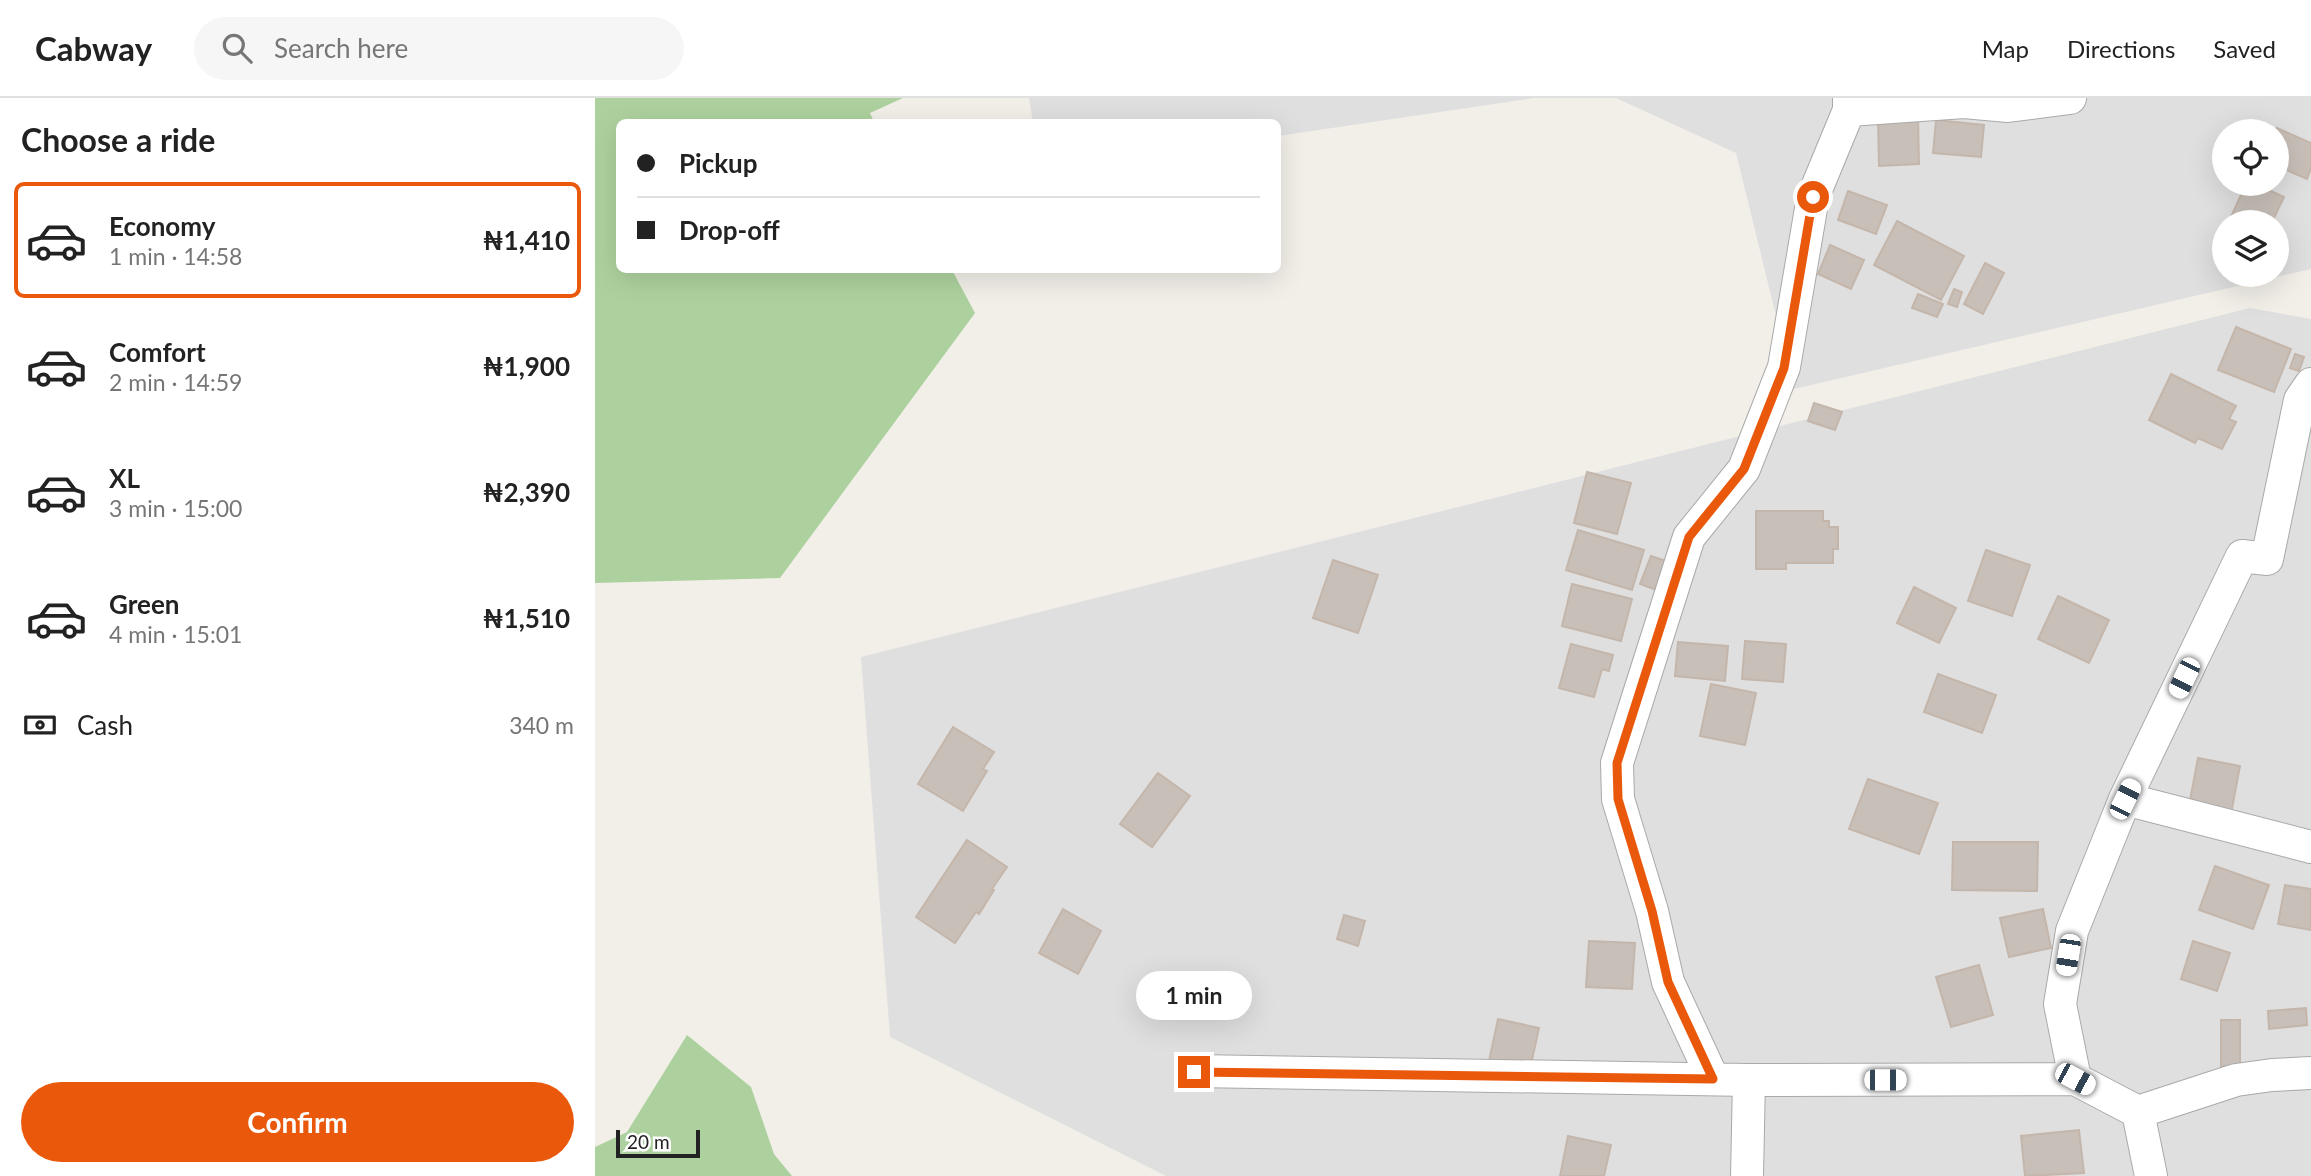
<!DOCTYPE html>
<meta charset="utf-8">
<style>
:root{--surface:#fff;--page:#f6f6f6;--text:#222;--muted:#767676;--line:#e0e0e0;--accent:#ea580c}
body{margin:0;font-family:Lato,sans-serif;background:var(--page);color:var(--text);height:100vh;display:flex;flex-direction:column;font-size:26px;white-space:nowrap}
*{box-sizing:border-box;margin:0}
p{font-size:23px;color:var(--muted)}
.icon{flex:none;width:38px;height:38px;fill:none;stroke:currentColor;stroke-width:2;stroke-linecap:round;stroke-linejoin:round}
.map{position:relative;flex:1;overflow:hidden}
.details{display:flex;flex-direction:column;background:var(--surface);width:595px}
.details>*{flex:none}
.banner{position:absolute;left:21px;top:21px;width:665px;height:154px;border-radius:10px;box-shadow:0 7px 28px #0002;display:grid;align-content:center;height:154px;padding:0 21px;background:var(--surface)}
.tools{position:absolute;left:1617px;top:21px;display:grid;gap:14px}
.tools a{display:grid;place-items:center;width:77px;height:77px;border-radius:50%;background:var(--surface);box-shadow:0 7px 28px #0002;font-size:35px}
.scale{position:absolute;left:21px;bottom:18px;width:84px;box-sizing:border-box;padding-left:7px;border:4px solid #222;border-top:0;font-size:19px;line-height:24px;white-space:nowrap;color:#222;-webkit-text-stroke:5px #fff;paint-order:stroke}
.end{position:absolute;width:32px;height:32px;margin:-16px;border:9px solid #ea580c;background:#fff;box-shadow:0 0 0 4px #fff}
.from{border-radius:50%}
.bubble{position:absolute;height:49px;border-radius:24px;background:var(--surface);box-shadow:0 7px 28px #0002;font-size:23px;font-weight:700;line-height:49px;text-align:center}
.car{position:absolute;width:21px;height:42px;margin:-21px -10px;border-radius:9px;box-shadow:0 0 5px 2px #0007;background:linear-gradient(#fff 24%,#345 0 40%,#fff 0 76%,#345 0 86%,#fff 0)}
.banner b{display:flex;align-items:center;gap:24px;height:66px;font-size:26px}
.banner b+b{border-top:2px solid var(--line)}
.banner i{width:18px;height:18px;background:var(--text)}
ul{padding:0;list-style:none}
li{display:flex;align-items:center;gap:21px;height:116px;margin:0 14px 10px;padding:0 7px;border:4px solid transparent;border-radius:10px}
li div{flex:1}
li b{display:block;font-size:26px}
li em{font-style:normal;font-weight:700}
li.selected{border-color:var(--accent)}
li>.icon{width:63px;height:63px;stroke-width:1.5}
h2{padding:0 21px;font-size:32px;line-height:84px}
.pay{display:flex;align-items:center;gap:18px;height:77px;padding:0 21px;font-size:26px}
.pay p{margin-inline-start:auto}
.primary-button{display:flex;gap:14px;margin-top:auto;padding:14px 21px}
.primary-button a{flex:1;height:80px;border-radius:42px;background:var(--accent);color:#fff;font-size:28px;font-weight:700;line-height:80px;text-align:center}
header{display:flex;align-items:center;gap:42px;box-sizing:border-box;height:98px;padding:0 35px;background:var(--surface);border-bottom:2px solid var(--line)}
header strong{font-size:33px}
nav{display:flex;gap:38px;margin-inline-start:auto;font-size:24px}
.search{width:490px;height:63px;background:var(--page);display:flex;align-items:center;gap:18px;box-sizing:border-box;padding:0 24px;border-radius:38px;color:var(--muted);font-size:26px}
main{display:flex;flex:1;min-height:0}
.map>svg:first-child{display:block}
.residential{fill:#e0dfdf;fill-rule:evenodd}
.forest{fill:#add19e}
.building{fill:#c7bfb8;stroke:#c4b6ab;stroke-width:2}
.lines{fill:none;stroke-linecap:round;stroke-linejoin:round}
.minor-casing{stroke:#a9a9a9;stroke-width:34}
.minor{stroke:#fff;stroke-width:32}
.route{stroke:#ea580c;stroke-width:9}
</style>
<header>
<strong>Cabway</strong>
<div class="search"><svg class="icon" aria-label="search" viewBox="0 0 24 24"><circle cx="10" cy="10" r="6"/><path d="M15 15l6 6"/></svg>Search here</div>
<nav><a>Map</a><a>Directions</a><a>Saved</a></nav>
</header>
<main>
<section class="details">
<h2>Choose a ride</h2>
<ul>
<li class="selected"><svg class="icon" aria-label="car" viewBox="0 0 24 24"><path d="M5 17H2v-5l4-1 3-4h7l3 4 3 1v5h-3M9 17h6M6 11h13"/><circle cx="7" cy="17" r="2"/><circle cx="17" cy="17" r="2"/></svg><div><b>Economy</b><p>1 min · 14:58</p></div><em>₦1,410</em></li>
<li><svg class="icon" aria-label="car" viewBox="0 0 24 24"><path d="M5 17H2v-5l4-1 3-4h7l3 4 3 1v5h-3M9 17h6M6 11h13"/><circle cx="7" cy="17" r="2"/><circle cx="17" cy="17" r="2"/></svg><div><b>Comfort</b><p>2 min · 14:59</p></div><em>₦1,900</em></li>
<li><svg class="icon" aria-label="car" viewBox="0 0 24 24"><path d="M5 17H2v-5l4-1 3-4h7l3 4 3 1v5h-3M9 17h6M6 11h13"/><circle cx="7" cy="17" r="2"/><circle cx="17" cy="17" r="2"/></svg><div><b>XL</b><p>3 min · 15:00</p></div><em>₦2,390</em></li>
<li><svg class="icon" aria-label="car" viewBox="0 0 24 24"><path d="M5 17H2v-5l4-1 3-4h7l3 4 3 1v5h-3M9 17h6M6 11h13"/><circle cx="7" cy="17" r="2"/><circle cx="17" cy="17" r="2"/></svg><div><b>Green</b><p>4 min · 15:01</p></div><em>₦1,510</em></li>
</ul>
<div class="pay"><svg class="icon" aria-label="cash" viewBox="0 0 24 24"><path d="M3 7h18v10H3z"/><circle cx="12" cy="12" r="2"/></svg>Cash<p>340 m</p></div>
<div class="primary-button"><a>Confirm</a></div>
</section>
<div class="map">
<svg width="1716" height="1078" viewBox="0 0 1716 1078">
<rect width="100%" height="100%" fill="#f2efe9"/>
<path class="residential" d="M434,0H939L683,38L682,24H438Z
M1021,0H1716V171L1199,291L1141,55ZM1629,33H1682V86H1629ZM1629,124H1682V177H1629Z
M1655,210L1716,221V1078H571L295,939L266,559Z"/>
<path class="forest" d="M0,0H308L275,15L279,24H24V172H357L380,215L185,480L0,485Z
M92,937L156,989L179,1056L197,1078H0V1049L32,1034Z"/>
<path class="building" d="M1323,19L1324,66L1284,68L1283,20Z
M1341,22L1389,27L1386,59L1338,55Z
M1682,30L1716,45V70L1712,81L1682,68Z
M1651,86H1661L1689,99L1677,124L1634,123Z
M1253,93L1292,107L1281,136L1243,122Z
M1302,123L1369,158L1346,202L1279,167Z
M1235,147L1269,162L1256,191L1223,176Z
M1390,165L1409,175L1388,216L1369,206Z
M1359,191L1367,194L1362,209L1353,206Z
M1323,196L1348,206L1342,219L1317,210Z
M1641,229L1696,251L1679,294L1623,272Z
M1700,256L1709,259L1704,273L1695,270Z
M1576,276L1641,308L1634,321L1641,324L1627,351L1603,340L1600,345L1554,322Z
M1219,305L1247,314L1240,332L1213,323Z
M992,374L1036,385L1022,436L979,425Z
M1161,413H1228V423H1234V429H1243V451H1238V465H1191V471H1161Z
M983,432L1049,452L1037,492L971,472Z
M1391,452L1435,467L1417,518L1373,503Z
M1056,458L1074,464L1064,493L1045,486Z
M738,462L783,477L763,535L718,520Z
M977,486L1037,501L1026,543L967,528Z
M1319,489L1361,510L1344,545L1302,525Z
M1463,498L1514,522L1494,565L1443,541Z
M1150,543L1191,546L1188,584L1147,581Z
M1083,544L1133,548L1130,583L1080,578Z
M976,546L1018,557L1014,573L1007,571L999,599L964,590Z
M1343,576L1401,597L1387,635L1329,614Z
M1116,586L1161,595L1150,647L1105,638Z
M358,629L399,654L388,671L392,673L368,713L323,686Z
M1603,660L1645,668L1635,721L1593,713Z
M563,675L595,698L557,749L525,726Z
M1273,681L1343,705L1324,756L1254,731Z
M372,742L412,769L397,791L399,792L384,816L381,814L360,845L321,819Z
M1358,744H1443L1442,793L1357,792Z
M1620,768L1674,787L1658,831L1604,812Z
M1690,787L1716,791V832L1683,826Z
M468,811L506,833L483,876L444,855Z
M1448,811L1456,850L1414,859L1405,820Z
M749,817L770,823L763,848L742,841Z
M994,843L1040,845L1037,891L991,889Z
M1598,843L1635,855L1622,893L1586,881Z
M1384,867L1398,917L1356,929L1341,879Z
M1711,910L1712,927L1674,931L1673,913Z
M903,921L944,930L935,971L894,963Z
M1626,922H1645V968H1626Z
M1484,1032L1489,1075L1430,1078L1426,1038Z
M973,1038L1016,1047L1009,1078H965Z"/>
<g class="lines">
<defs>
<path id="minor" d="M1254,12L1369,4L1413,8L1475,0
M1530,701L1716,749
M599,973L1154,982L1480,981L1543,1014L1641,982L1677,977L1716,975
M1118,981L1073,884L1057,813L1023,701L1022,665L1094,439L1149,371L1189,269L1218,99L1254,12V0
M1480,981L1465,906L1477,833L1530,701L1647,458L1672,461L1705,302L1716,286
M1543,1014L1556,1078
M1152,1078L1154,982"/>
</defs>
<use href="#minor" class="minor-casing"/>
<use href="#minor" class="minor"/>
</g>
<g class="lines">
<path class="route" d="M599,974L1118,981L1073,884L1057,813L1023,701L1022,665L1094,439L1149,371L1189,270L1218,99"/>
</g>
</svg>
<div class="tools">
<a><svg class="icon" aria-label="locate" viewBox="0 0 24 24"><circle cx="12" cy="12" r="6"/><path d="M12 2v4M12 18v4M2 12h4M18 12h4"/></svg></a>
<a><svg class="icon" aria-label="layers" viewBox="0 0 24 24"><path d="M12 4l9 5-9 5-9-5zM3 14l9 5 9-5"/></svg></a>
</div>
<div class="scale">20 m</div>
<i class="end from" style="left:1218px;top:99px"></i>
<i class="end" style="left:599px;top:974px"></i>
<div class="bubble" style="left:541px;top:873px;width:116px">1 min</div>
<i class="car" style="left:1589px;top:580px;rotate:206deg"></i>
<i class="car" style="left:1530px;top:701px;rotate:26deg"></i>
<i class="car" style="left:1473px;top:857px;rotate:189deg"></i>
<i class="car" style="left:1480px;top:981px;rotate:118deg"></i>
<i class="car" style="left:1290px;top:982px;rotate:90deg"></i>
<div class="banner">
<b><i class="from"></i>Pickup</b>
<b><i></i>Drop-off</b>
</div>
</div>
</main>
